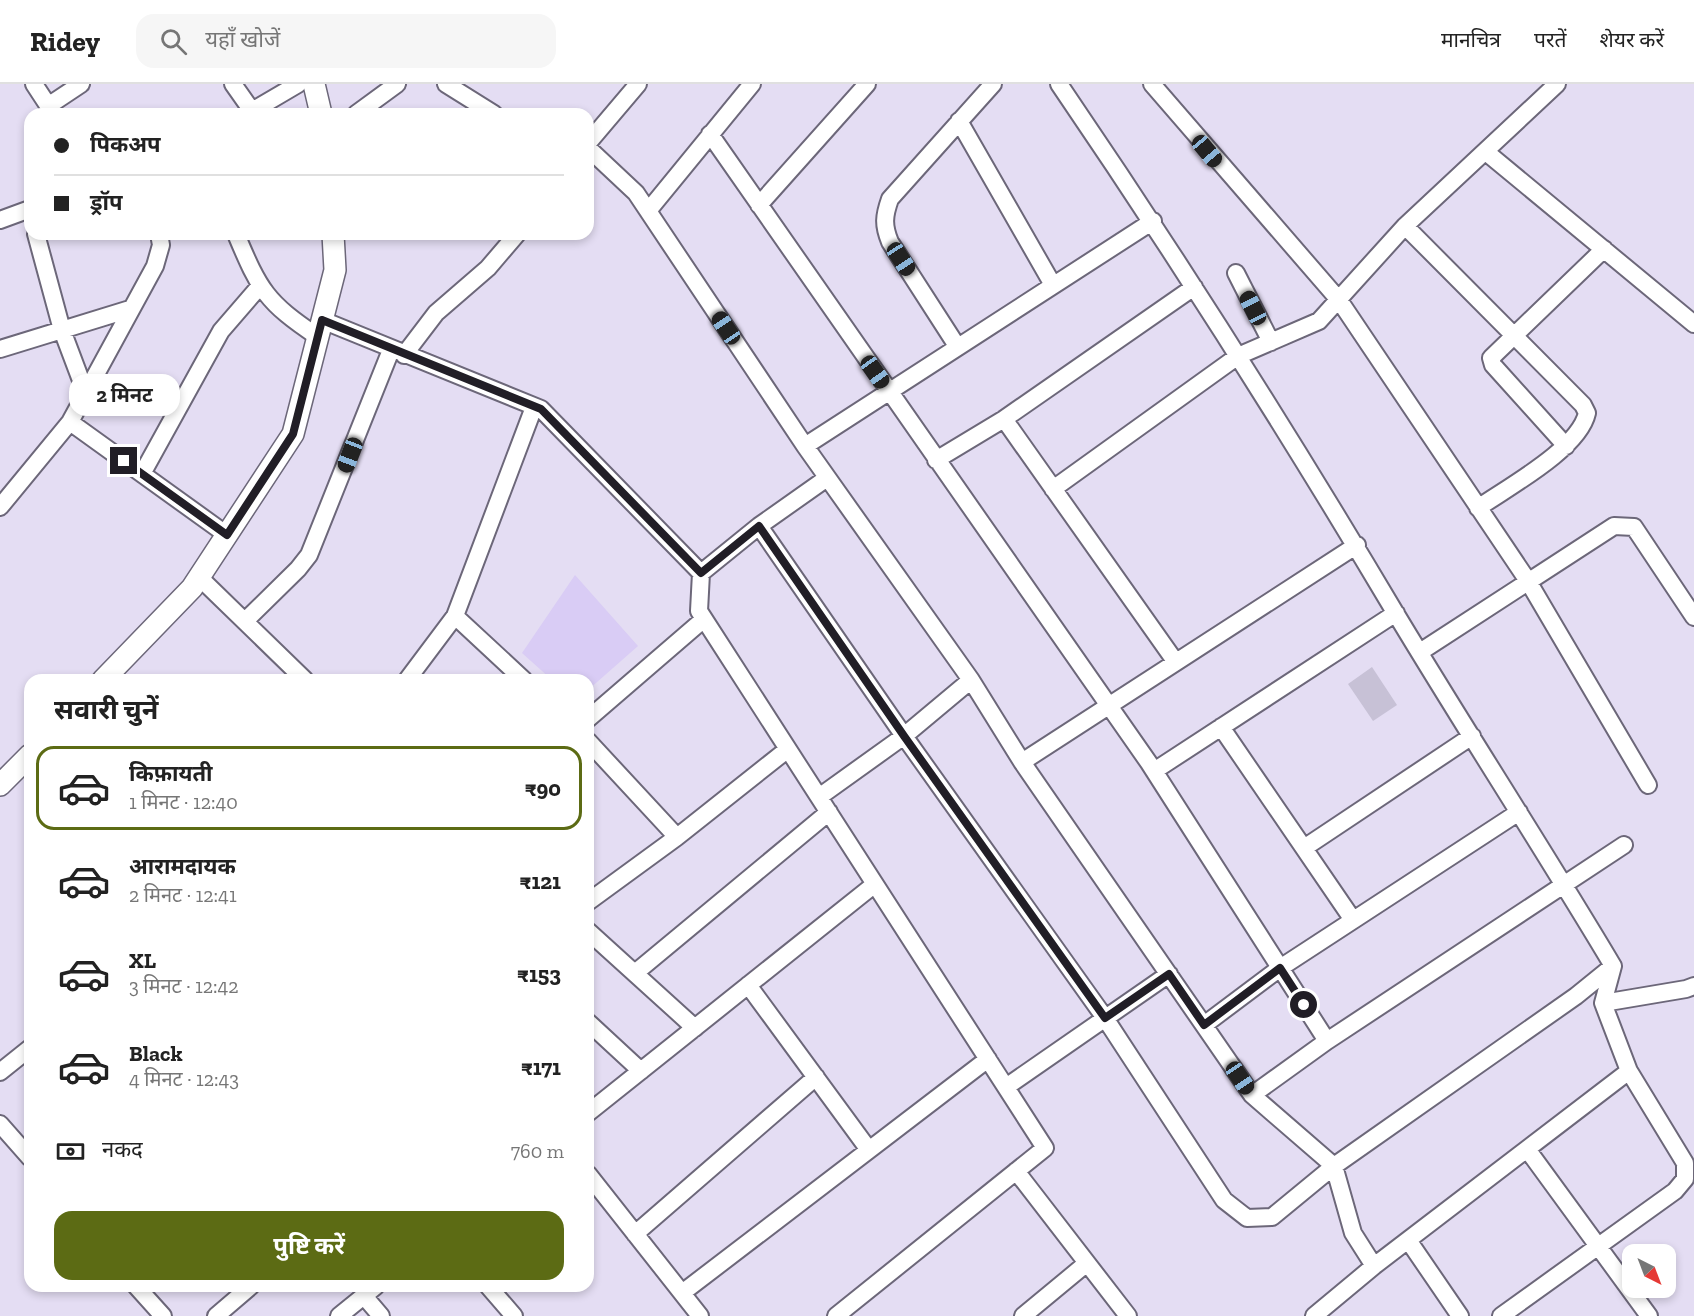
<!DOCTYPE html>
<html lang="hi">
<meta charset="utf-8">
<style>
:root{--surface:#fff;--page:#f6f6f6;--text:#222;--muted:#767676;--line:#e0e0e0;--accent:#5c6b14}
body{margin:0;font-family:"Zilla Slab","Noto Sans Devanagari",serif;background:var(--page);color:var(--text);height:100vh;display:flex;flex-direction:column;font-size:22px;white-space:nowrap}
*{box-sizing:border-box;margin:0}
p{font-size:20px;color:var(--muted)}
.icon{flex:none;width:33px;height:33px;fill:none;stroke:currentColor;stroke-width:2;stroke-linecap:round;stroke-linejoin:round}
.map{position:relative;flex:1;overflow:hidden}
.details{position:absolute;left:24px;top:590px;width:570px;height:618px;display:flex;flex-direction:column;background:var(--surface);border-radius:18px;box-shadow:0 3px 9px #0003}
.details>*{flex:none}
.top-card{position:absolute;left:24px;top:24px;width:570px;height:132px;border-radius:18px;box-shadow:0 3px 9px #0003;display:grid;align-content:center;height:132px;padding:0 30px;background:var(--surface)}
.needle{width:39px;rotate:138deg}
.fabs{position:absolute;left:1622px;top:1160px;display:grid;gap:12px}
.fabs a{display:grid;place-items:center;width:54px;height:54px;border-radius:12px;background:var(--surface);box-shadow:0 3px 9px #0003;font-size:30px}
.end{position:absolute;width:27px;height:27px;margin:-14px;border:8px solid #211e26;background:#fff;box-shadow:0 0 0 3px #fff}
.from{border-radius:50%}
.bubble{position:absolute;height:42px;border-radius:18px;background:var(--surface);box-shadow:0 3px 9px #0003;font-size:20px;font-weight:700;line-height:42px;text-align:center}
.car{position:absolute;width:18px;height:36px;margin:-18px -9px;border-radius:8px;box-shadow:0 0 4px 2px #0007;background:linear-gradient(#222 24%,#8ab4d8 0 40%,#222 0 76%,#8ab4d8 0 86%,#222 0)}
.top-card b{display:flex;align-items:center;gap:21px;height:57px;font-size:22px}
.top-card b+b{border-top:2px solid var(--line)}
.top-card i{width:15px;height:15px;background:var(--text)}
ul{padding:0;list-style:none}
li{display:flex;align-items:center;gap:18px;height:84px;margin:0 12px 9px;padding:0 18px;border:3px solid transparent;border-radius:18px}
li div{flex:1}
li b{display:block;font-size:22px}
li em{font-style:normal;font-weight:700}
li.selected{border-color:var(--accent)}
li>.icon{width:54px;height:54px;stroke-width:1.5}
h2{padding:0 30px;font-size:27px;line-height:72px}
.pay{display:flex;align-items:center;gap:15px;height:66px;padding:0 30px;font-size:22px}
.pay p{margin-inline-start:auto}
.cta{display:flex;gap:12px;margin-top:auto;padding:12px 30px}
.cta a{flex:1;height:69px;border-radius:18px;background:var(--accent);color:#fff;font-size:24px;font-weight:700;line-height:69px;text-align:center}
header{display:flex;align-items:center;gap:36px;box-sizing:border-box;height:84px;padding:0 30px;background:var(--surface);border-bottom:2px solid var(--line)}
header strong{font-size:28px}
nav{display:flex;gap:33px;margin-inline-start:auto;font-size:21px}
.search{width:420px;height:54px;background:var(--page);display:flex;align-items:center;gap:15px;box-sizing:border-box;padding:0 21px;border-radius:18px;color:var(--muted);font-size:22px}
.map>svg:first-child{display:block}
.green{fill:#d9ccf5}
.building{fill:#c7c1d6}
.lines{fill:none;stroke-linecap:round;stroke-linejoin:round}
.minor-casing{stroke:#6c6779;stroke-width:20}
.major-casing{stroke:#6c6779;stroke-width:24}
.minor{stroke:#fff;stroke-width:16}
.major{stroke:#fff;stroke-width:21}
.route{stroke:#211e26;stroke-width:8}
</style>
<header>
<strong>Ridey</strong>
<div class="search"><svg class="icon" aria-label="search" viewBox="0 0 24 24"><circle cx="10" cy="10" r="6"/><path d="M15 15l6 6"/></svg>यहाँ खोजें</div>
<nav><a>मानचित्र</a><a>परतें</a><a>शेयर करें</a></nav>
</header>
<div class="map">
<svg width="1694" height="1232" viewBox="0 0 1694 1232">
<rect width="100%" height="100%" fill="#e4ddf3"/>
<path class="green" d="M575,491L638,562L588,606V596L551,595L522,569Z"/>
<path class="building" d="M1372,583L1397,621L1373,637L1348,600Z"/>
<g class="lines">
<defs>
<path id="minor" d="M34,0L53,29
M233,0L252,27
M446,0L494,30
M1152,0L1339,216L1528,497L1648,701
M48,22L81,0
M247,30L298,0
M356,30L397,0
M959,37L1053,201
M710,50L1149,679L1327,957L1252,1011
M588,59L638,0
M588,64L636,109L805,362L971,596L1022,678L1252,1011L1334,1082L1353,1149L1374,1182L1629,987L1603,919L1613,882
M1486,68L1694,240
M759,121L867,0
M648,127L752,0
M0,136L30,125
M1405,142L1583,321L1587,329C1579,365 1508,403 1478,424
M36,150L62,246L85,307
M236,150C260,207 266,218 318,253
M1236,189L1271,258
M322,236L541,325L701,489L699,527L1045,1064L836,1232
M957,262L890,158C883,141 884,132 890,115L993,0
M0,265L130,225
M404,271L436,229L488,184L517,150
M1004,335L1175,577
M70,338L227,451
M805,362L1153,137
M1566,362L1493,281L1491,274L1604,165
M936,376L1004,335L1194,203
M142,390L221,247L259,203
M1053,405L1238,272L1319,237L1405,142L1557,0
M0,423L70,338L155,182L161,161L159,150
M759,442L827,394
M701,489L759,442L904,652L1105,934L1224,1116L1247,1134L1272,1133L1334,1082L1576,912L1613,882C1542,763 1467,648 1396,530C1289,350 1177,173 1059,0
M199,493L305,596
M455,532L524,596
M245,537L298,485L309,471L391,266
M1420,568L1614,442L1634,443L1694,533
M407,596L455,532L534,323
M588,635L704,535
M1221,643L1353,836
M588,657L677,753
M1022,678L1357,461
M1154,687L1396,529
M819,713L904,652L971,596
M1304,764L1472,652
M588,818L677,753L788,665
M588,847L695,944
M635,889L829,728
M748,901L869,1066
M1603,919L1686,905L1694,902
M588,938L641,987
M1204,941L1280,884L1519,728
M1327,957L1624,761
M0,988L30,964
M1006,1003L1169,890
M588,1029L875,800
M0,1040L30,1074
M1527,1065L1649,1232
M1016,1087L1128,1232
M588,1090L700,1232
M635,1150L816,993
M1408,1156L1460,1232
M136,1202L163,1232
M488,1202L514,1232
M682,1209L988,975
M364,1212L381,1232
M216,1232L251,1202
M339,1232L376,1202
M1023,1232L1087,1179
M1314,1232L1374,1182
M1501,1232L1675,1107L1685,1095V1079L1629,987"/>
<path id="major" d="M314,0L321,30
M103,596L192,504L293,350L335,186L333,150
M0,701L30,671"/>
</defs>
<use href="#minor" class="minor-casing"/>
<use href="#major" class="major-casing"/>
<use href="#minor" class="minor"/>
<use href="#major" class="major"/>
</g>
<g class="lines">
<path class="route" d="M124,377L227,451L293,350L322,236L541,325L701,489L759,442L904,652L1105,934L1169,890L1204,941L1280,884L1304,921"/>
</g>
</svg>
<div class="fabs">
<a><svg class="needle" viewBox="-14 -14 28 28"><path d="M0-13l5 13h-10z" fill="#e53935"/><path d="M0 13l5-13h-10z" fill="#767676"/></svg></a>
</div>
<i class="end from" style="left:1304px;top:921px"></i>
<i class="end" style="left:124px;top:377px"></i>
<div class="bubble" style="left:69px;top:290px;width:111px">2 मिनट</div>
<i class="car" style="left:1207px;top:67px;rotate:140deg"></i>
<i class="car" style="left:901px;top:175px;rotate:147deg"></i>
<i class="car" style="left:1253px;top:224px;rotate:333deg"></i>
<i class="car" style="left:726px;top:244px;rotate:326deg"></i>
<i class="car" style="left:875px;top:288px;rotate:145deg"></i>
<i class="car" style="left:350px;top:371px;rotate:201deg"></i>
<i class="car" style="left:1240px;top:994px;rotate:146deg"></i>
<div class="top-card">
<b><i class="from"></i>पिकअप</b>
<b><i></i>ड्रॉप</b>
</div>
<section class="details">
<h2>सवारी चुनें</h2>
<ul>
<li class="selected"><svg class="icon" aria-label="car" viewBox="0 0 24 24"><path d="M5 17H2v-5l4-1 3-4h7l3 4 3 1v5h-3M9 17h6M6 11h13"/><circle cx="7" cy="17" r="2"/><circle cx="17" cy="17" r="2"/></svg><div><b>किफ़ायती</b><p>1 मिनट · 12:40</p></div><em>₹90</em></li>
<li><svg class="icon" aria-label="car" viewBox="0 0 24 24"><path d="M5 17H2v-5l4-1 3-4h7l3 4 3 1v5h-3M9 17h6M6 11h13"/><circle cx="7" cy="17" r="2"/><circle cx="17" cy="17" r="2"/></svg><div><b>आरामदायक</b><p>2 मिनट · 12:41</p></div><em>₹121</em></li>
<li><svg class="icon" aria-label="car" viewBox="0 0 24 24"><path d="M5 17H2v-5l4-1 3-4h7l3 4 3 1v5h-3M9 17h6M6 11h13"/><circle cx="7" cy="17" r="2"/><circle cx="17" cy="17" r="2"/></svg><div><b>XL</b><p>3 मिनट · 12:42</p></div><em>₹153</em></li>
<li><svg class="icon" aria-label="car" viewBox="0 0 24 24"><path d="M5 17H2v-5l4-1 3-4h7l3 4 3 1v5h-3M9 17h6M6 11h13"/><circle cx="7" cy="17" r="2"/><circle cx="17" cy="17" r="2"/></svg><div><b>Black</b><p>4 मिनट · 12:43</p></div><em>₹171</em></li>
</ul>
<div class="pay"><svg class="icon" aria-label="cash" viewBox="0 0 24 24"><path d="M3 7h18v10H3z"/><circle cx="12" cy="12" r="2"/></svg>नकद<p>760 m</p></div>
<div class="cta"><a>पुष्टि करें</a></div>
</section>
</div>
